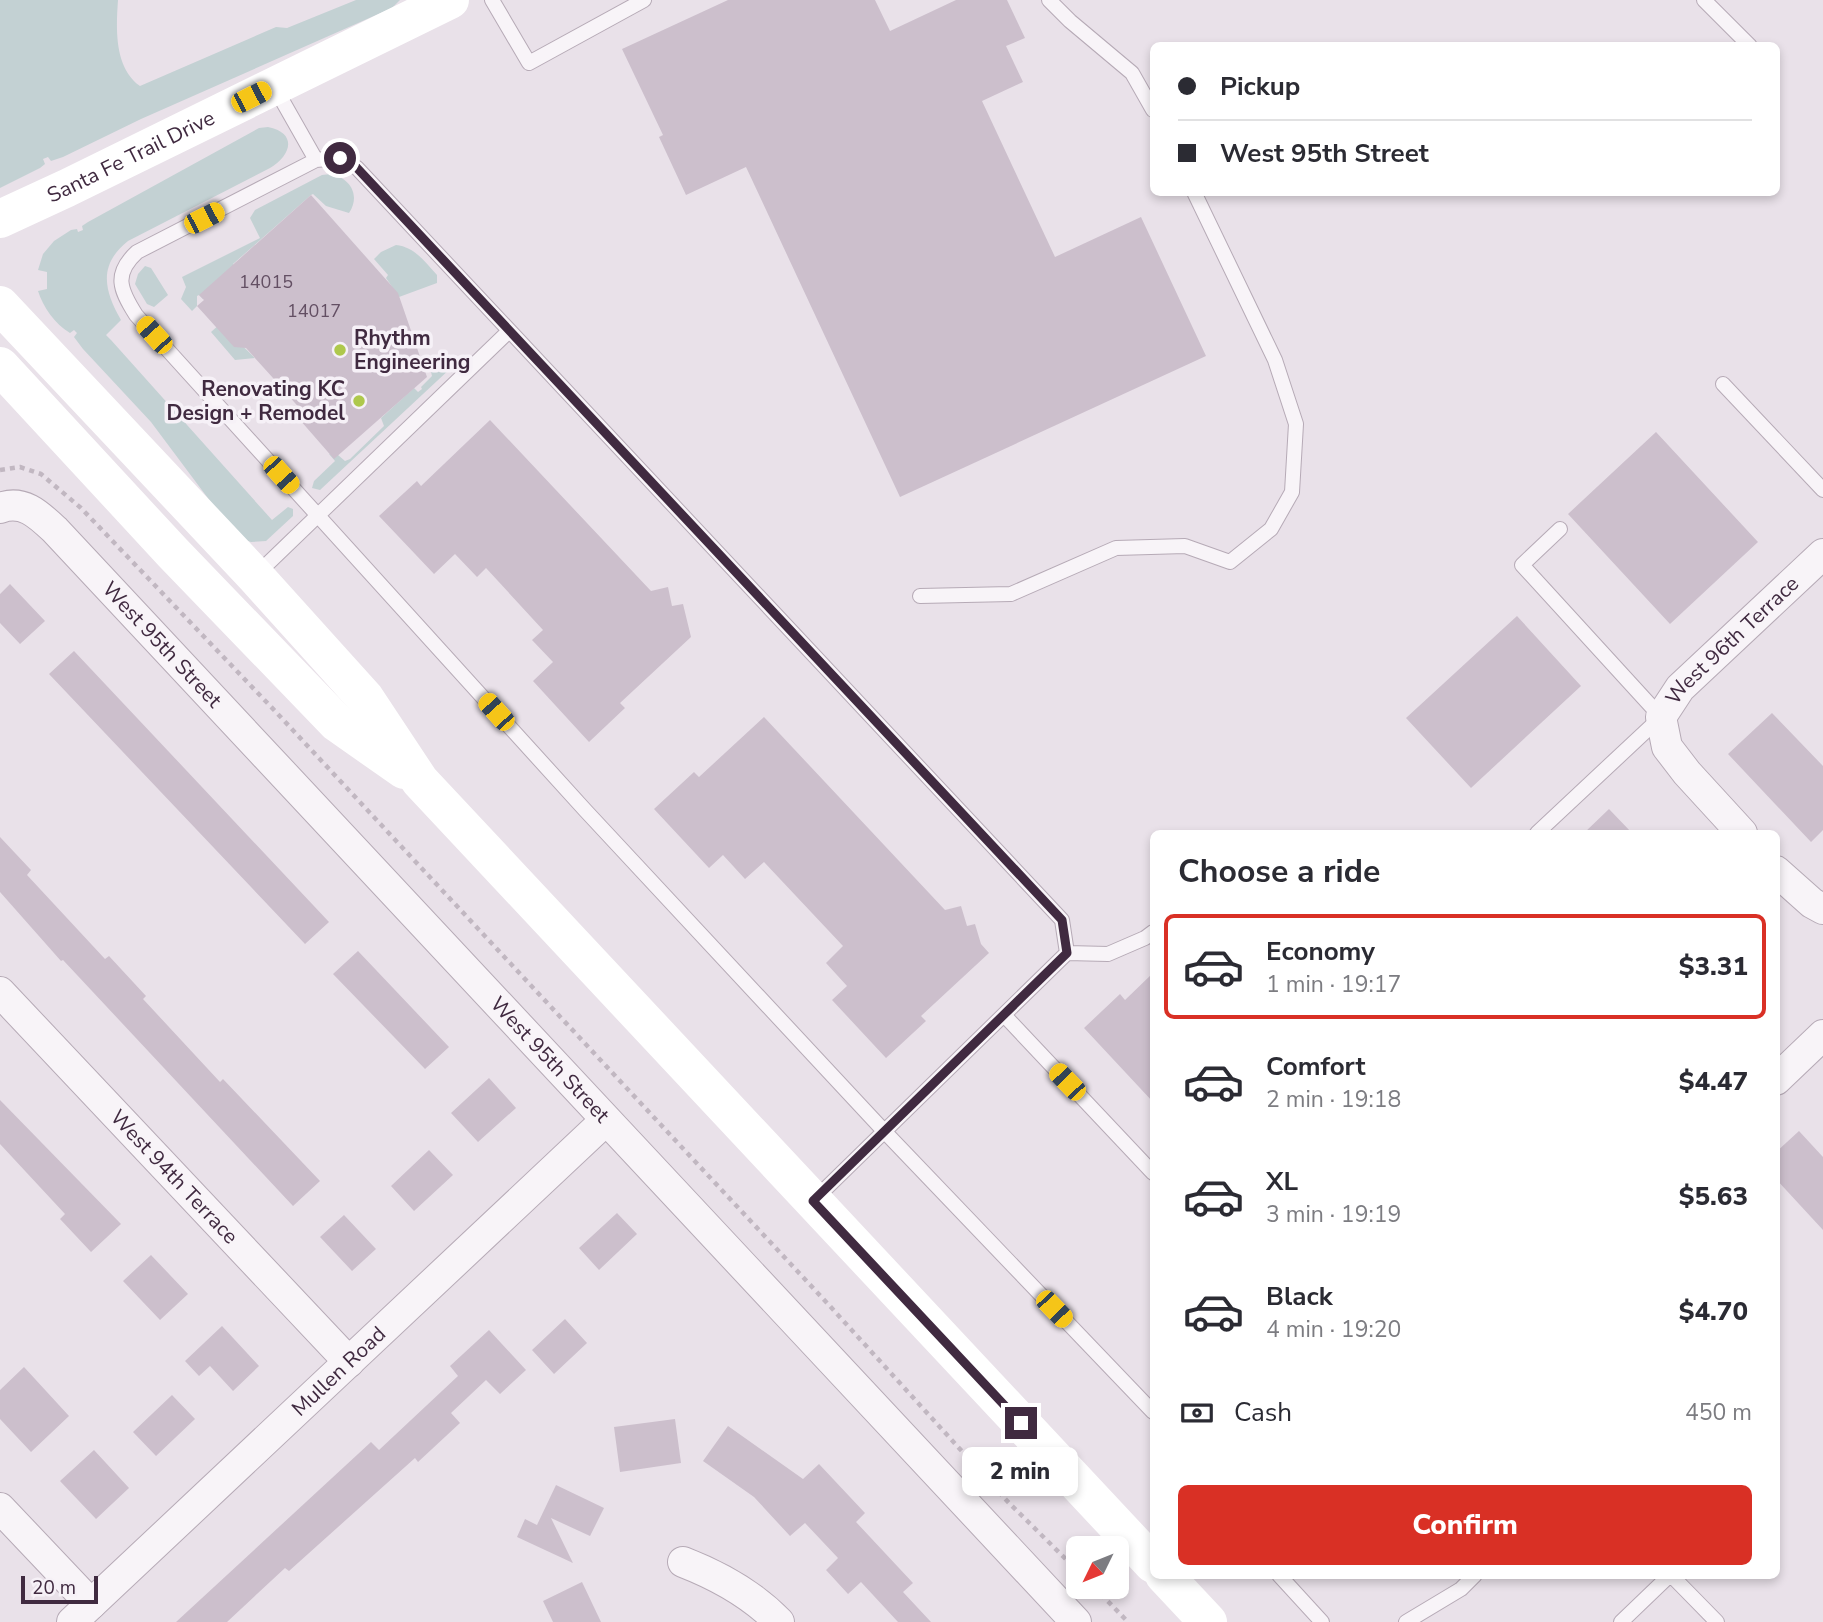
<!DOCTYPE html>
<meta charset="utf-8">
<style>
:root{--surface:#fff;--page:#f2f2f3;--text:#2b2b33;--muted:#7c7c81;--line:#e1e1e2;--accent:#d93025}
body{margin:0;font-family:"Nunito Sans",sans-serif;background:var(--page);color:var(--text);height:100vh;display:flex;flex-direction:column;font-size:26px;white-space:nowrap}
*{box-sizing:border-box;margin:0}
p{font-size:23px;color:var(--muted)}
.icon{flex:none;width:38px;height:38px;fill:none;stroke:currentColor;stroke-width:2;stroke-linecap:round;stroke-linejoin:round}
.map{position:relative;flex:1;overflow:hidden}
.side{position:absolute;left:1150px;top:830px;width:630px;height:749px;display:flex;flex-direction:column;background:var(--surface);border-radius:10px;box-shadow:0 4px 10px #0003}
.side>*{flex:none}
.top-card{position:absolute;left:1150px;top:42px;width:630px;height:154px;border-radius:10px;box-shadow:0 4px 10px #0003;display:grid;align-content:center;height:154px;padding:0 28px;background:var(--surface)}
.needle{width:46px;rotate:227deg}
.buttons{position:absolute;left:1066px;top:1536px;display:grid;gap:14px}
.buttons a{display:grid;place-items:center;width:63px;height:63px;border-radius:10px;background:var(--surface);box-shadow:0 4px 10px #0003;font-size:35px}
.scale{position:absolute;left:21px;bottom:18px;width:77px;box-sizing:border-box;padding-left:7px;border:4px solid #402a40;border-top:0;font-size:19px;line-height:24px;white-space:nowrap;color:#402a40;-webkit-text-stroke:5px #f6f1f7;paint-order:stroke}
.end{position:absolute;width:32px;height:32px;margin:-16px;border:9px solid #402a40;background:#fff;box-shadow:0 0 0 4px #fff}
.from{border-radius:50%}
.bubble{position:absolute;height:49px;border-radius:10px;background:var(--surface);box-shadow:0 4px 10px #0003;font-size:23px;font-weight:800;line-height:49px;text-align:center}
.car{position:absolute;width:21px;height:42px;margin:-21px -10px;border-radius:9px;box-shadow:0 0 5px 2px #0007;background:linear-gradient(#f5c518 24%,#345 0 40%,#f5c518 0 76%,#345 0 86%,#f5c518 0)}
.top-card b{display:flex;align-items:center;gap:24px;height:66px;font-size:26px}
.top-card b+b{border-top:2px solid var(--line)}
.top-card i{width:18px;height:18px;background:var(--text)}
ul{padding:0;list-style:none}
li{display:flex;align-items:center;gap:21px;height:105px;margin:0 14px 10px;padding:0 14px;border:4px solid transparent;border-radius:10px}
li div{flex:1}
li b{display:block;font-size:26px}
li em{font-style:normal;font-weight:800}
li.active{border-color:var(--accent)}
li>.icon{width:63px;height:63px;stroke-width:1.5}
h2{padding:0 28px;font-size:32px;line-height:84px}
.pay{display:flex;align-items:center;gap:18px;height:77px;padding:0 28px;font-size:26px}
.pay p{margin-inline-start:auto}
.cta{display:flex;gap:14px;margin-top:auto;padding:14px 28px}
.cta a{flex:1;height:80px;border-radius:10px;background:var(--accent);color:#fff;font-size:28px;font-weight:800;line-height:80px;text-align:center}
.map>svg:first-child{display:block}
.green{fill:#c3d1d3}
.building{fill:#ccbfcc}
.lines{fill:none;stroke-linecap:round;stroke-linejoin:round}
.service-casing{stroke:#b6aab6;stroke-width:16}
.minor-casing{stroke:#b6aab6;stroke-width:32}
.path{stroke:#c1b7c1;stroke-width:4.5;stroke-dasharray:5 5;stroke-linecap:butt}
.service{stroke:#f8f4f8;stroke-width:14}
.minor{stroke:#f8f4f8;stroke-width:30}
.secondary{stroke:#fff;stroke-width:38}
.route{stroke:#402a40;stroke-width:9}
.poi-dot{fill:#aec84c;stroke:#f6f1f7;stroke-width:2.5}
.labels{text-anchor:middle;stroke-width:7;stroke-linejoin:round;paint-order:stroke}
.number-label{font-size:18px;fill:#634f63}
.street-label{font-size:21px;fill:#402a40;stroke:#f6f1f7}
.poi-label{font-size:21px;font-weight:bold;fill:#402a40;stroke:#f6f1f7;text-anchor:start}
</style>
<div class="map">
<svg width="1823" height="1622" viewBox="0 0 1823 1622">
<rect width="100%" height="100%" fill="#e9e1e9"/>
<path class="green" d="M0,0H118C116,29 114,67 140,86L276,27L287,28L356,0H400L392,8L141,119L63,157L51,161L48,157L43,159L45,164L40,168L0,188Z
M268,127C298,133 291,156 270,168L128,241C98,265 104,290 121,320L106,335L111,340L272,520L288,507L293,509V516L266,541L251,542L245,540L222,517L151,422L83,349L74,337L77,333L74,330L70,333C55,324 43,307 38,291L47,289V272L38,270L43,254L54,241L71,230L77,229L78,232L83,230L82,226L88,222L259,128Z
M331,174C350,178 361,195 349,213L326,206L313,194L311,195L233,264L236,269L203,299L199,295L197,296V306L192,311L181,299L186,287L182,277L260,238L250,218L255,210L322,175Z
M396,245C415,247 425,262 437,275V283L399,297L386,278L388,275L374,259L381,252Z
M145,266L151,268L168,295L154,307L147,304L135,284L138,274Z
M220,324L255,358L235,360L211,332Z
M448,356L453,359L452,367L320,490L312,488L314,481L335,461L329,454L338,455L345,461L350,459L384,426L381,418L414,388L418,392L422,389L421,387L432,376L429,363Z"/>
<path class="building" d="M728,0H875L890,31L956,0H1007L1025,38L1006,46L1023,82L982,101L1055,257L1141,217L1206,356L900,497L746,167L686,195L659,137L663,135L622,49Z
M311,195L398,293L427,377L334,459L300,420L302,411L273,378L246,348L234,347L197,306L204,300L199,295Z
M490,420L651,591L668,587L672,606L683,604L691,637L620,703L625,708L589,742L533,681L553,662L532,640L543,630L486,568L477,577L455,554L434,574L379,516L417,481L421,486Z
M1656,432L1758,542L1670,624L1568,514Z
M10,584L45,621L20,644L0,623V594Z
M1517,616L1581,686L1471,788L1406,718Z
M74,651L329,922L305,944L49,674Z
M1772,713L1823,766V830L1811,842L1728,754Z
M764,717L945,910L961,906L967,926L975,924L981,944L989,953L921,1016L926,1021L886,1058L832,1000L847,986L826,963L843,946L764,862L745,879L723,855L709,868L654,809L694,772L699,777Z
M1609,809L1632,833H1584Z
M0,837L31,870L27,875L105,959L109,956L146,996L143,999L220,1082L223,1079L320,1181L293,1206L63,960L61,961L0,892Z
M358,951L449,1047L425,1069L333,974Z
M1153,973V1102L1084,1028L1120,994L1125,1000Z
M489,1078L516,1108L478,1142L451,1113Z
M0,1100L121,1224L91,1252L60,1219L65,1214L0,1144Z
M1799,1131L1823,1157V1230L1776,1179V1152Z
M429,1150L453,1175L414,1211L391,1186Z
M617,1213L637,1234L599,1270L579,1248Z
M344,1215L376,1249L352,1271L320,1237Z
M151,1255L188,1294L160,1320L123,1281Z
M565,1319L587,1343L554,1374L532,1350Z
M222,1326L259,1366L233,1391L210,1366L199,1376L185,1361Z
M489,1330L526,1370L500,1394L486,1380L451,1413L460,1423L418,1462L415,1458L289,1571L285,1568L227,1622H176L371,1442L379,1450L458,1376L450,1366Z
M24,1367L69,1416L31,1452L0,1419V1390Z
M172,1395L195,1419L156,1456L133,1432Z
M675,1419L681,1463L620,1472L614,1427Z
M728,1426L803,1479L819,1464L865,1513L856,1522L913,1583L903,1592L931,1622H898L861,1582L848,1594L826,1570L838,1558L805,1523L790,1536L754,1497L703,1461Z
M94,1450L129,1488L96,1519L60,1481Z
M556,1485L604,1508L590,1536L551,1518L573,1563L517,1537L525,1519L537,1525Z
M582,1582L601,1622H553L543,1601Z"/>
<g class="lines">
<defs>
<path id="service" d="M492,0L529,63L644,0
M1049,0L1070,21L1132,73L1153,110
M1704,0L1750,46
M274,86L316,160
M1723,384L1823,490
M256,575L508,332
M920,596L1011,594L1116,548L1185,546L1230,562L1271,529L1292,492L1296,424L1275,360L1194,192
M1537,833L1661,717L1522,565L1560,529
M1153,932L1145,938L1108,954L1067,953L1062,920L357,168L340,158L316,160L137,252C113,274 120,290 136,315L585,810L884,1131L1153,1412
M1004,1015L1153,1173
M813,1201L1067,953
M1279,1575L1322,1622
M1671,1575L1717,1622
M1406,1622L1461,1589L1475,1575
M1621,1622L1670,1575"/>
<g id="minor">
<path id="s1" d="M0,508C23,499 39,515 55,530L1076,1622"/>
<path id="s2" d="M1742,833L1687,773L1667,747L1661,717L1680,688L1823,554"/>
<path d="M1776,871L1812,903L1823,909"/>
<path id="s3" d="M0,992L349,1362"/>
<path d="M1776,1080L1823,1035"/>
<path d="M0,1508L91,1604"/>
<path d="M683,1562C719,1576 752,1594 779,1622"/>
<path id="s4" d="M72,1622L606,1120"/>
</g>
</defs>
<use href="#service" class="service-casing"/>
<use href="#minor" class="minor-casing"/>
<path class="path" d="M0,470L20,467L41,474L81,508L275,711L828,1304L1009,1503L1078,1571
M1094,1587L1128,1622"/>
<use href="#service" class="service"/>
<use href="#minor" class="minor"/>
<g class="secondary">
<path id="s5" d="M0,219L67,188L450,0"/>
<path d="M0,305L255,576L365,698L420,781L1153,1564"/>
<path d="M0,366L173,553L337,723L404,770"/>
<path d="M1164,1575L1208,1622"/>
</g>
</g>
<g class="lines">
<path class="route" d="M340,158L357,168L1062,920L1067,953L813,1201L1021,1423"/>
</g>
<g class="poi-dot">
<circle cx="340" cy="350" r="7"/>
<circle cx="359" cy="401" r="7"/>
</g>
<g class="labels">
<g class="number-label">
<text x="266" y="288">14015</text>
<text x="314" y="317">14017</text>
</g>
<g class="street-label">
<text dy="7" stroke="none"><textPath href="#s5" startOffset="145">Santa Fe Trail Drive</textPath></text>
<text dy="7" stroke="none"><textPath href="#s2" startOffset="250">West 96th Terrace</textPath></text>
<text dy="7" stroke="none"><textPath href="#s1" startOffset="220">West 95th Street</textPath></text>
<text dy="7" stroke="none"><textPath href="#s1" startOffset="788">West 95th Street</textPath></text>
<text dy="7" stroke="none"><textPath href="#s3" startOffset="254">West 94th Terrace</textPath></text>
<text dy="7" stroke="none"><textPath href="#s4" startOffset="366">Mullen Road</textPath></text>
</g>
<g class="poi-label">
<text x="354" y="345">Rhythm<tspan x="354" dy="24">Engineering</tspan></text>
<text x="345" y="396" text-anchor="end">Renovating KC<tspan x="345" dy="24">Design + Remodel</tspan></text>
</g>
</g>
</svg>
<div class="buttons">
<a><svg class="needle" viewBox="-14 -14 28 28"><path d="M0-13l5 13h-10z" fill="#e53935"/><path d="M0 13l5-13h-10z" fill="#7c7c81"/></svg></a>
</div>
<div class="scale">20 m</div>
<i class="end from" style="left:340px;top:158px"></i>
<i class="end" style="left:1021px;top:1423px"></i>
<div class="bubble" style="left:962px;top:1447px;width:116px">2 min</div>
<i class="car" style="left:251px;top:97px;rotate:63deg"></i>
<i class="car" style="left:204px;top:218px;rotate:63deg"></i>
<i class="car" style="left:154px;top:335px;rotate:318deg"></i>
<i class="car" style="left:281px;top:475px;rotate:138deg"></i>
<i class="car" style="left:496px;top:712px;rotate:318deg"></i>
<i class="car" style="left:1067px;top:1082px;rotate:316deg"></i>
<i class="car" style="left:1054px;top:1309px;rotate:136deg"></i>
<div class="top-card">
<b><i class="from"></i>Pickup</b>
<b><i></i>West 95th Street</b>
</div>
<section class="side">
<h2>Choose a ride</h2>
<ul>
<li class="active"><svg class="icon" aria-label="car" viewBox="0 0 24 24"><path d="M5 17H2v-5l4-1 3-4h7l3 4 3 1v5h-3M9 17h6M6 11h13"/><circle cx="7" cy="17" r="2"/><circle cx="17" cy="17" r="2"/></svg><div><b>Economy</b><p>1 min · 19:17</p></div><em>$3.31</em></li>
<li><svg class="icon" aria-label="car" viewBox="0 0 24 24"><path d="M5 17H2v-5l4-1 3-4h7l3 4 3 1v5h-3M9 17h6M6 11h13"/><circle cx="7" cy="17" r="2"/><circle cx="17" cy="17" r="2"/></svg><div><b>Comfort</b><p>2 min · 19:18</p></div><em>$4.47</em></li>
<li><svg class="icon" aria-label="car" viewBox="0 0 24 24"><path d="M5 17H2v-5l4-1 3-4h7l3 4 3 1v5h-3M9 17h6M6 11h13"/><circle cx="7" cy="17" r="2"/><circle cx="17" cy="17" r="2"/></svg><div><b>XL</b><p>3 min · 19:19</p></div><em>$5.63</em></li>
<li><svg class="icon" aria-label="car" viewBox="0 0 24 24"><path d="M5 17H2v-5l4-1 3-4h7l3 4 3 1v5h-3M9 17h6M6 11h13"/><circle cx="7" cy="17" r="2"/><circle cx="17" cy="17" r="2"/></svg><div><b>Black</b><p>4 min · 19:20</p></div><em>$4.70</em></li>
</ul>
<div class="pay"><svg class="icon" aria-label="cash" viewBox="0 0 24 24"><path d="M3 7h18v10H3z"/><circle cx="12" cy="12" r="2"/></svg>Cash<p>450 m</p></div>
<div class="cta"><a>Confirm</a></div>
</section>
</div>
